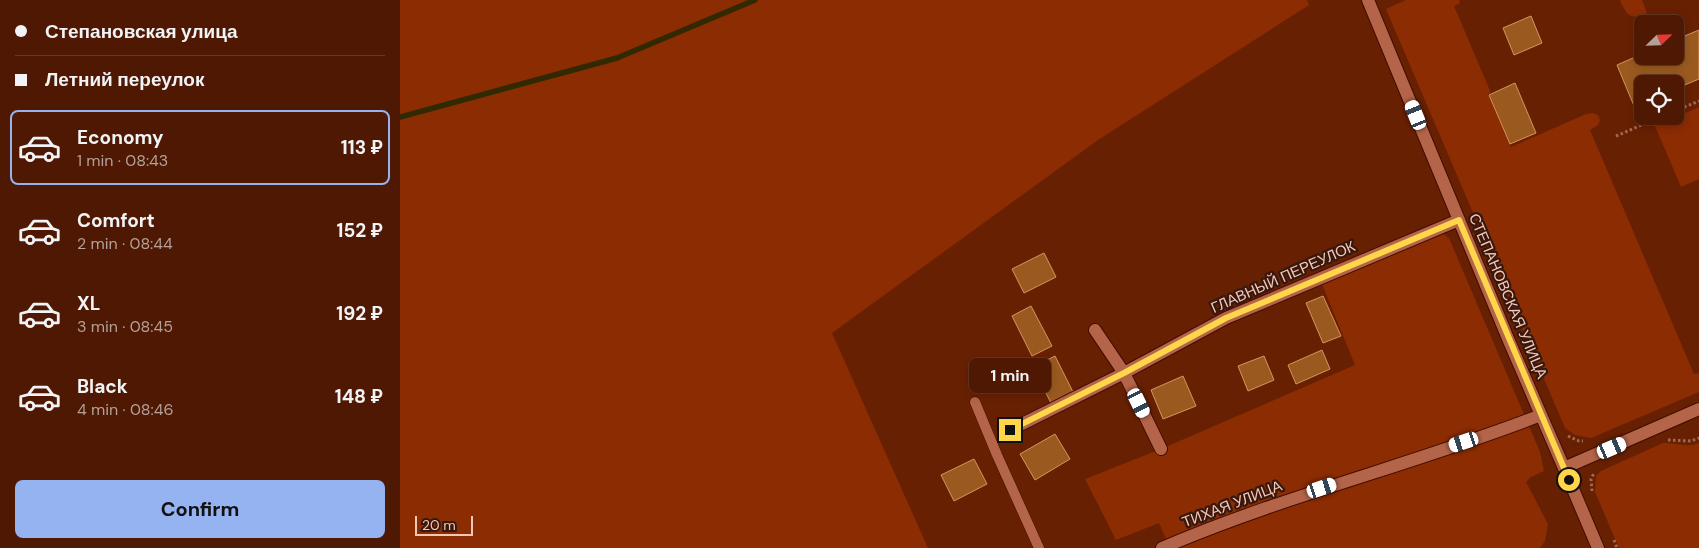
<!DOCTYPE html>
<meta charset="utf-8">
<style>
:root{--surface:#4e1802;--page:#55210c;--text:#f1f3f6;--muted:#b3a099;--line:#653724;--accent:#95b2f1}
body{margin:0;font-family:"DM Sans",sans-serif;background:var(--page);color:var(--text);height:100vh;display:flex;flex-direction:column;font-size:19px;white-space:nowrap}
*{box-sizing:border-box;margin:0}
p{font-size:16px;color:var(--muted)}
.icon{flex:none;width:28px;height:28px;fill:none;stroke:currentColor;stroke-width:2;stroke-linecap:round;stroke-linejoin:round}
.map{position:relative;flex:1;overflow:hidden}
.panel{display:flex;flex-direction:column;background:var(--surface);width:400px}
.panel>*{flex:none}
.banner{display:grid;align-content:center;height:110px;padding:0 15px;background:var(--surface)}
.needle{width:32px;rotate:67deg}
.tools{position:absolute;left:1234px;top:15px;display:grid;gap:10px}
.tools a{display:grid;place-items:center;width:50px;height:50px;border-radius:8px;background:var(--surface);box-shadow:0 2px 8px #0003,0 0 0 1px var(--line);font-size:25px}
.scale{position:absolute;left:15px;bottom:12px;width:58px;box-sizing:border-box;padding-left:5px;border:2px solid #f3c6b8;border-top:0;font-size:14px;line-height:18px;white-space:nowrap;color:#f3c6b8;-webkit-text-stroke:4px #38180d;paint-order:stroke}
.end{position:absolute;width:22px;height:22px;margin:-11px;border:6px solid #ffd54a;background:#111;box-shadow:0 0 0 2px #111}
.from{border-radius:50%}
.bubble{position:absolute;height:35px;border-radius:8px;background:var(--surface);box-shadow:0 2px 8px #0003,0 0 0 1px var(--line);font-size:16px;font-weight:700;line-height:35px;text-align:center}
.car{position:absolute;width:15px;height:30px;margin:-15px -8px;border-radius:6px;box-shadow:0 0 4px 1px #0007;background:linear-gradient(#fff 24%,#345 0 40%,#fff 0 76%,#345 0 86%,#fff 0)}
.banner b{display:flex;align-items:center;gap:18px;height:48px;font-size:19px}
.banner b+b{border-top:1px solid var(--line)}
.banner i{width:12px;height:12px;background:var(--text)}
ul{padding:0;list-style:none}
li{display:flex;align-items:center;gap:15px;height:75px;margin:0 10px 8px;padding:0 5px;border:2px solid transparent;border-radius:8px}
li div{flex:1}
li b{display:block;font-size:19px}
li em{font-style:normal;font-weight:700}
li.selected{border-color:var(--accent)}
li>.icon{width:45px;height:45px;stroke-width:1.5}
.primary-button{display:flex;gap:10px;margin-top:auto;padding:10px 15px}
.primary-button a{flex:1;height:58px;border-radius:8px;background:var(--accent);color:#111;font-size:20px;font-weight:700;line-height:58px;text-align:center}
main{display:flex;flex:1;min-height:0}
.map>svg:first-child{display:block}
.green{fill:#8b2c03}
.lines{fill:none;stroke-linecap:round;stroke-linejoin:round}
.stream{stroke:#302901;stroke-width:5.5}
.building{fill:#9a5a1f;stroke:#d8945c}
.service-casing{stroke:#430c00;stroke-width:11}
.minor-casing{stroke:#430c00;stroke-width:14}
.tertiary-casing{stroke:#430c00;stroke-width:14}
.path{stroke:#a46852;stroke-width:3;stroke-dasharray:2.5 2.5;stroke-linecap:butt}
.service{stroke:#b36449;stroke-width:10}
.minor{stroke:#b36449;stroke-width:12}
.tertiary{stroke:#b36449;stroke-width:12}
.route{stroke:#ffd54a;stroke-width:6}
.labels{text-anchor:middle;stroke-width:4.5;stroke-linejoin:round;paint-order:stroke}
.street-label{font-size:15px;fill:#f3c6b8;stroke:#38180d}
</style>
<main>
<section class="panel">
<div class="banner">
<b><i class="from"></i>Степановская улица</b>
<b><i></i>Летний переулок</b>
</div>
<ul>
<li class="selected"><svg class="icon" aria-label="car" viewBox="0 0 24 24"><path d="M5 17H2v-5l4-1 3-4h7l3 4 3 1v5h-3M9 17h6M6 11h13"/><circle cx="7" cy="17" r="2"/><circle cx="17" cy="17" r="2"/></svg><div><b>Economy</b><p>1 min · 08:43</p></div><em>113 ₽</em></li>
<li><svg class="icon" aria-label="car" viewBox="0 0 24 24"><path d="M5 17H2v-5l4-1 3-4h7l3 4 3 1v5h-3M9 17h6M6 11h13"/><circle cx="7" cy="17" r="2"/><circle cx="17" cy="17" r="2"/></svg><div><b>Comfort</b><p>2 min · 08:44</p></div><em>152 ₽</em></li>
<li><svg class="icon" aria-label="car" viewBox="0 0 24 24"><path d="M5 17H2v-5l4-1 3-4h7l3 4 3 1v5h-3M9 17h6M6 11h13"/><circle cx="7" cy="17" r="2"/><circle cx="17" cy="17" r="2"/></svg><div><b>XL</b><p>3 min · 08:45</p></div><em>192 ₽</em></li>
<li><svg class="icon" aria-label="car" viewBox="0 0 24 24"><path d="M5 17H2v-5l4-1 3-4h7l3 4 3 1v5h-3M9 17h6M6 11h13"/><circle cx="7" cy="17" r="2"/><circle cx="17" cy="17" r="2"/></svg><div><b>Black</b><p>4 min · 08:46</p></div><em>148 ₽</em></li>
</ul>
<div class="primary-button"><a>Confirm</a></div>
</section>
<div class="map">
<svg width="1299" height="548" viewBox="0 0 1299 548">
<rect width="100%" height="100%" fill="#682003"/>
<path class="green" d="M0,0H907L909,5L698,140L432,333L528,548H0Z
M1006,0H1059L1060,3L1054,6L1091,93L1088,94L1111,147L1186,114L1192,113L1198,115L1200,120L1198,125L1190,130L1294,374L1299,373V392L1191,438L1175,435L1165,428L986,9Z
M1220,0H1242L1247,13C1231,21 1226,15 1220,0Z
M1299,107V179L1281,187L1255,126Z
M1038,230L1049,238L1140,452L1144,471L1131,477L1126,482L1148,524L1145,541L1140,548H770L759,523L716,540L685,479L761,449L955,365L922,284Z
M1263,443C1275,443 1288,448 1299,443V548H1219L1195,492L1196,476L1201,471Z"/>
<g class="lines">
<path class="stream" d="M0,117L217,58L355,0"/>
</g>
<path class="building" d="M1131,16L1142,43L1114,55L1103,28Z
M1299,30V79L1275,89V84H1242V103L1234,106L1217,65L1242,54V56H1275V40Z
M1115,83L1136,133L1110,144L1089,95Z
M644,253L656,277L624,293L612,269Z
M923,296L941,336L923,343L906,303Z
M631,306L652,346L632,356L612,316Z
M922,350L930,369L896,384L888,365Z
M655,356L673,392L651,403L633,367Z
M864,356L874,380L848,391L838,366Z
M783,376L796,406L763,419L751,390Z
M655,434L670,459L635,480L620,454Z
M574,459L587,484L554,501L541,475Z"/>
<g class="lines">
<defs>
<path id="service" d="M575,402L597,455L639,548"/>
<path id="minor" d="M695,330L724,373L761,449
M610,430L724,373L826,318L1059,220
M1164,468L1198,548"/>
<path id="tertiary" d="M968,0L1109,341L1164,468L1299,409
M762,548C885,495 1016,464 1141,415"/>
</defs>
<use href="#service" class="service-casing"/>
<use href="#minor" class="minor-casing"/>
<use href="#tertiary" class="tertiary-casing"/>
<path class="path" d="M1275,111L1299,101
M1216,136L1262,116
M1168,436L1179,441H1183
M1268,440L1291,441L1299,438
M1192,491L1191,479L1194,473
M1214,540L1217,548"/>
<use href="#service" class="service"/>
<use href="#minor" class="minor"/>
<use href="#tertiary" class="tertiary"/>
</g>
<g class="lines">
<path class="route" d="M610,430L724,373L826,318L1059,220L1169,480"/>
</g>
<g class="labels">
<g class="street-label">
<text transform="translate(883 277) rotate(-24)" y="5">ГЛАВНЫЙ ПЕРЕУЛОК</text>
<text transform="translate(1108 296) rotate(67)" y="5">СТЕПАНОВСКАЯ УЛИЦА</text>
<text transform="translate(832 504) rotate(-21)" y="5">ТИХАЯ УЛИЦА</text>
</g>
</g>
</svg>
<div class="tools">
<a><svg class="needle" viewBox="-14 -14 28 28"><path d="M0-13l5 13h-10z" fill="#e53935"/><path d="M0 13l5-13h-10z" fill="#b3a099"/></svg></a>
<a><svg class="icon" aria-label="locate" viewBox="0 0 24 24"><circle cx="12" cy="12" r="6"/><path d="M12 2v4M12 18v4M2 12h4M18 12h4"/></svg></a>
</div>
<div class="scale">20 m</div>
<i class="end from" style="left:1169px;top:480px"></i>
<i class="end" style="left:610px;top:430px"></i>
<div class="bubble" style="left:569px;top:358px;width:82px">1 min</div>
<i class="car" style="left:1016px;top:115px;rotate:338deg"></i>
<i class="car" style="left:739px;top:403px;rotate:154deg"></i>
<i class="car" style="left:1064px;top:442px;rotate:252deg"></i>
<i class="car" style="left:1212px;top:448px;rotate:67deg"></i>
<i class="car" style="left:922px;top:488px;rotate:72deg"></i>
</div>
</main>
